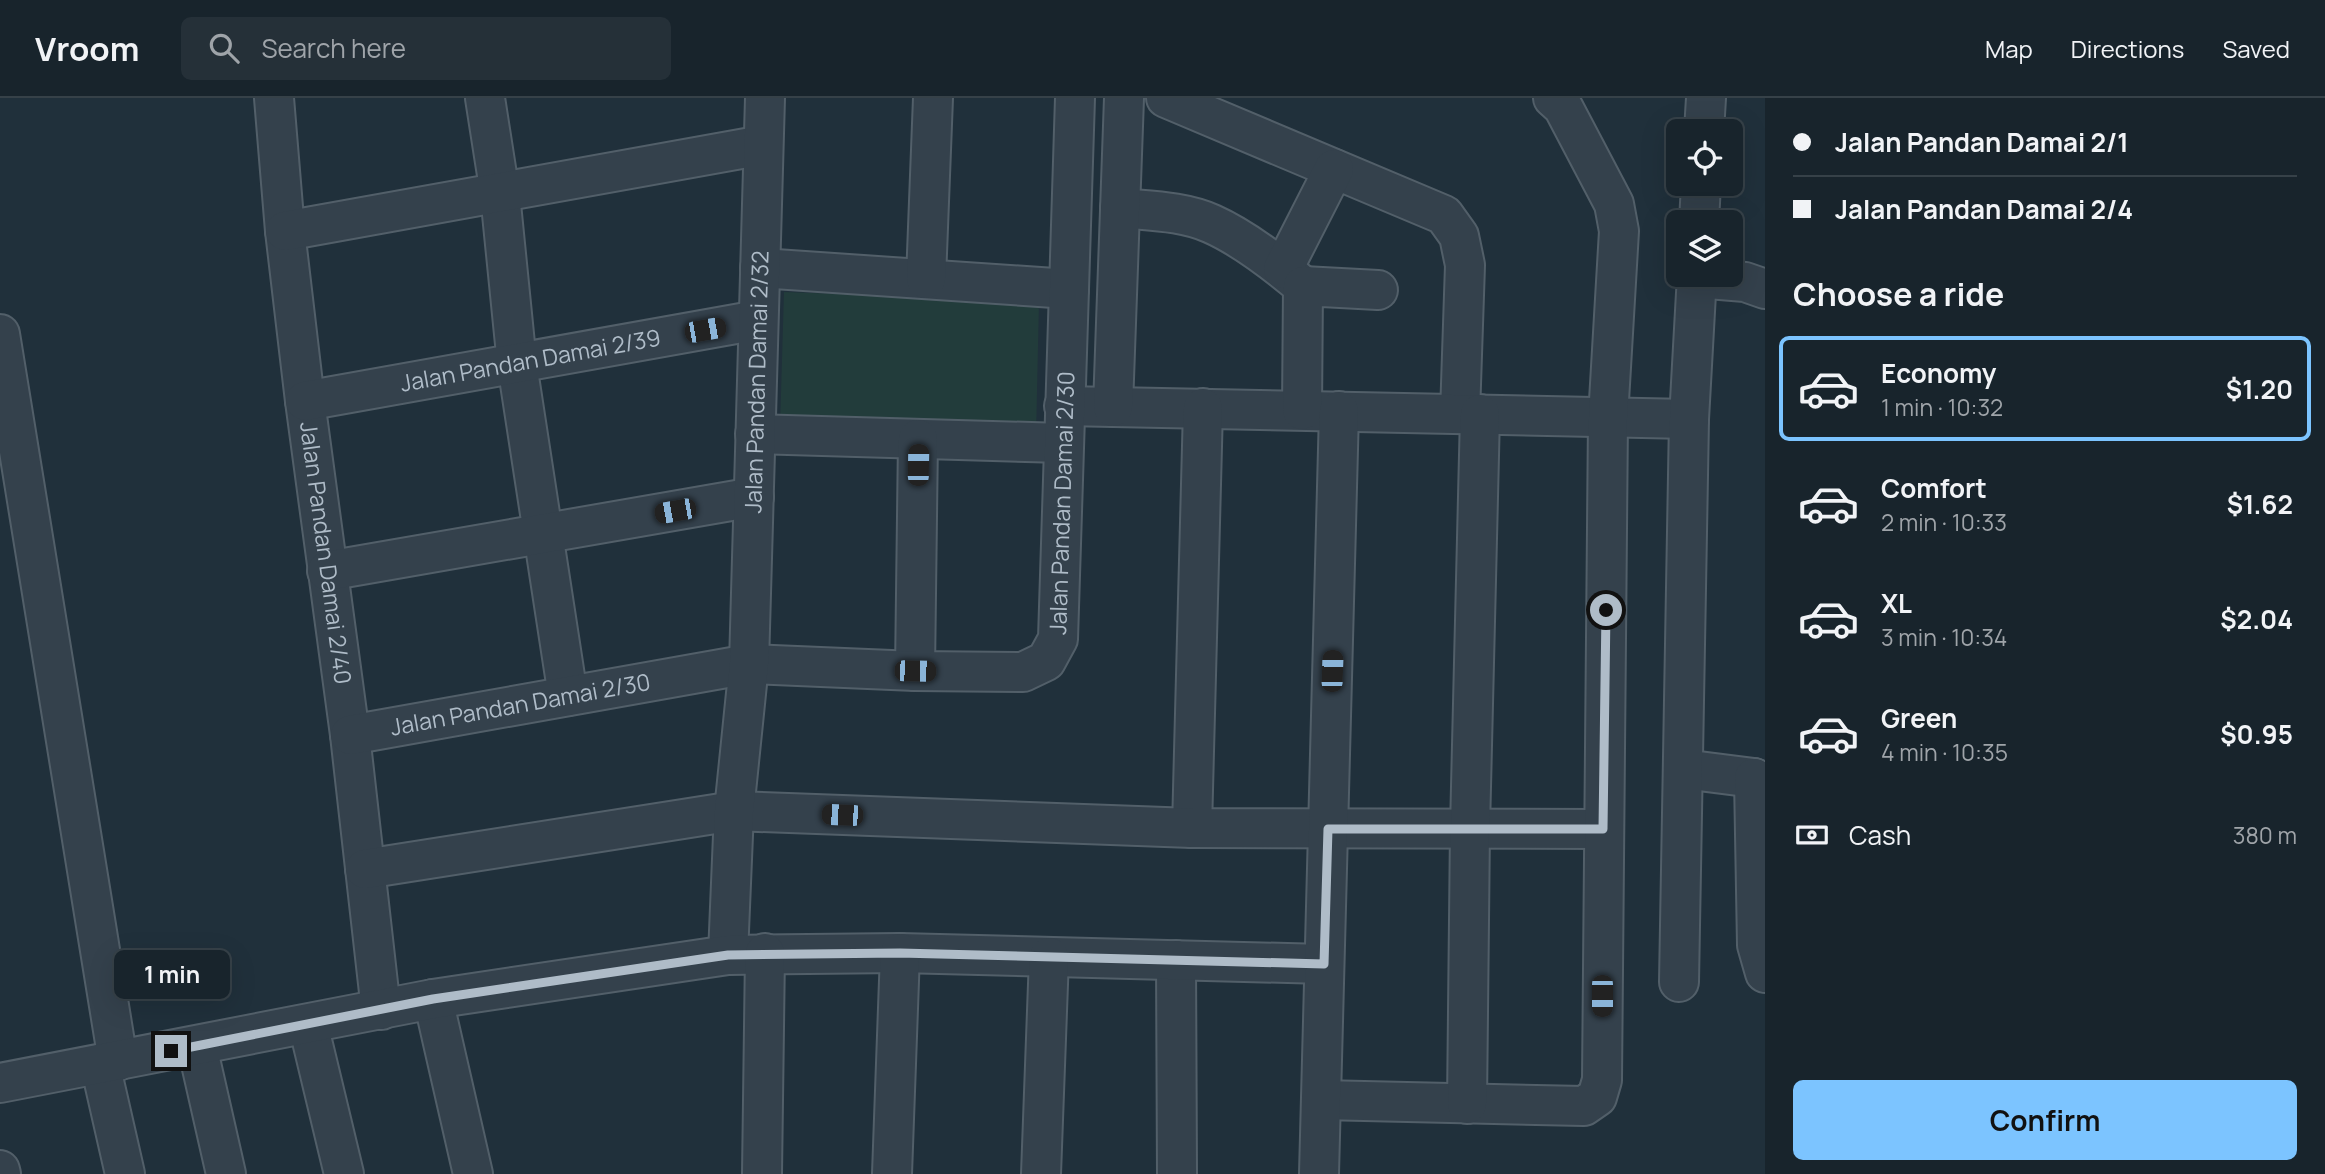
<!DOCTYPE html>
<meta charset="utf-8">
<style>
:root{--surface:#18242c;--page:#253038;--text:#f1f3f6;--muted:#9fa4a9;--line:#364148;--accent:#7cc4ff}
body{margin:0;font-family:Manrope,sans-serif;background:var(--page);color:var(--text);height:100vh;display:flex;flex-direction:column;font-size:26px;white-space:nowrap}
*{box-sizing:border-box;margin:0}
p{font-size:23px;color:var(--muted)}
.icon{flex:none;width:38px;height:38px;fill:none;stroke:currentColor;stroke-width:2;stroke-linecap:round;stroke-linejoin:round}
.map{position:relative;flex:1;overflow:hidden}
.panel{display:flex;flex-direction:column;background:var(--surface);width:560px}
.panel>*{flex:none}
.hud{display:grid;align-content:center;height:154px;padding:0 28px;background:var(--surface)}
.buttons{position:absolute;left:1666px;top:21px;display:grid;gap:14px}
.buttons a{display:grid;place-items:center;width:77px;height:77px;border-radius:10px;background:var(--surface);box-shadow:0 7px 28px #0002,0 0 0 2px var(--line);font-size:35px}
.end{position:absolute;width:32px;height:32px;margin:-16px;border:9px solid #afbcc8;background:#111;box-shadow:0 0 0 4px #111}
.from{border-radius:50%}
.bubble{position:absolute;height:49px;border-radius:10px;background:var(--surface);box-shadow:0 7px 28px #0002,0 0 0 2px var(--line);font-size:23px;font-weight:700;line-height:49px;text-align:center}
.car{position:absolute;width:21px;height:42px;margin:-21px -10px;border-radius:9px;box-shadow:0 0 5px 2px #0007;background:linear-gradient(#222 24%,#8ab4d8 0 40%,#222 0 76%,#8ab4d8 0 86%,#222 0)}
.hud b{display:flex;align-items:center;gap:24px;height:66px;font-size:26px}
.hud b+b{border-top:2px solid var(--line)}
.hud i{width:18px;height:18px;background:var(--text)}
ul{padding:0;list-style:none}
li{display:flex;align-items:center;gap:21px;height:105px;margin:0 14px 10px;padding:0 14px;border:4px solid transparent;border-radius:10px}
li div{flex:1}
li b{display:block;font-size:26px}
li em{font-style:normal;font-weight:700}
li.active{border-color:var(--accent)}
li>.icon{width:63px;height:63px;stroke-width:1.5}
h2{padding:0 28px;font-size:32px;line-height:84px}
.pay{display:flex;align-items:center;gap:18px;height:77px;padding:0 28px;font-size:26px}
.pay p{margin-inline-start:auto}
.button{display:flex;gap:14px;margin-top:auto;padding:14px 28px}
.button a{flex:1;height:80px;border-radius:10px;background:var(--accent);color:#111;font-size:28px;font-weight:700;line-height:80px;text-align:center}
header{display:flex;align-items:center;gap:42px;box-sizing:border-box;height:98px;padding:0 35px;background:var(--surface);border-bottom:2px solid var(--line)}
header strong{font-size:33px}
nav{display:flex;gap:38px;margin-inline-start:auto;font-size:24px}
.search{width:490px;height:63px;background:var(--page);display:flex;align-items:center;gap:18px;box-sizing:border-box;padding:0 24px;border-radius:10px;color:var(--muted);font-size:26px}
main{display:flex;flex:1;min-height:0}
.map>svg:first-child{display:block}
.green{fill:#223c3b}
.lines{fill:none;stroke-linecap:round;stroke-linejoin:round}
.minor-casing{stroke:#525f69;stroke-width:42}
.minor{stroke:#34414c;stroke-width:38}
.route{stroke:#afbcc8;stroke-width:9}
.labels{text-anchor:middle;stroke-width:6;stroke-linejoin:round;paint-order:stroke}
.street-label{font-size:23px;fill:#afbcc8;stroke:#192630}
</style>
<header>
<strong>Vroom</strong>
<div class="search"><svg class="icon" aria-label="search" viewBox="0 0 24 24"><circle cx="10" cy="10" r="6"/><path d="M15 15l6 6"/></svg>Search here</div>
<nav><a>Map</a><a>Directions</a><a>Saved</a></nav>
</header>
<main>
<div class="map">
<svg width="1765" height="1076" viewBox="0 0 1765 1076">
<rect width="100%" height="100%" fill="#20303b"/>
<path class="green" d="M784,194L1039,203L1036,338L780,330Z"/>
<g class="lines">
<defs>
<g id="minor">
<path id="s1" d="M274,0L285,133L305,303L350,637L381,912"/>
<path d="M485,0L500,96L517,266L568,598"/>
<path d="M1166,0L1444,117L1459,138L1465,167L1460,316"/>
<path d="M1704,33L1706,0"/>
<path d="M1120,110C1150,113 1183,113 1212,126C1241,139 1278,167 1303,188"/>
<path d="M1699,124L1701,86"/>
<path d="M285,133L763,47"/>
<path d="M760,170L1069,191"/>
<path d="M1283,171L1334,71"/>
<path d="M1696,180L1745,184L1765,191"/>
<path d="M926,181L933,0"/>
<path d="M0,236L118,963"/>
<path id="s2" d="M305,303L758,222"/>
<path d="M1064,308L1689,321"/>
<path d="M1113,309L1124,0"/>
<path d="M1302,312L1303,188L1378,192"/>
<path d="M755,336L1063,345"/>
<path d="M327,473L754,399"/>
<path d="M915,573L918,341"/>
<path id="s3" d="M350,637L749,566L915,573L1023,574L1046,563L1058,541L1075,0"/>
<path d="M1683,671L1754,680"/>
<path d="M1754,680L1757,847L1765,875"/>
<path d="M1192,730L1203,310"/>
<path d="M365,771L734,713L1192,730L1603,731"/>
<path id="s4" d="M728,857L734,713L749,566L765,0"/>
<path d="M1176,862L1177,1076"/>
<path d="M1679,884L1689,321L1697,177"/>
<path d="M433,901L473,1076"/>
<path d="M308,926L344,1076"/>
<path d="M197,948L226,1076"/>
<path d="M100,966L125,1076"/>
<path d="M0,985L433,901L728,857L900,855L1324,866"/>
<path d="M1321,1002L1584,1008L1597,999L1602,982L1608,320L1619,133L1614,106L1563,9L1553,0"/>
<path d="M1467,1006L1470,730L1480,316"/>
<path d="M0,1072L1,1076"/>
<path d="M762,1076L765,855"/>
<path d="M892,1076L900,855"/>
<path d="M1041,1076L1049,859"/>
<path d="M1319,1076L1339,313"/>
</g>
</defs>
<use href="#minor" class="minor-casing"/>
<use href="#minor" class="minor"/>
</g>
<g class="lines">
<path class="route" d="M171,953L433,901L728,857L900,855L1324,866L1328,731H1603L1606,512"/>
</g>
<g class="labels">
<g class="street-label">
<text dy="8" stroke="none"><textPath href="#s2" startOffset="229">Jalan Pandan Damai 2/39</textPath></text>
<text dy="8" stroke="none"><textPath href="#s4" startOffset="574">Jalan Pandan Damai 2/32</textPath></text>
<text dy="8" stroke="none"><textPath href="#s3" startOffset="866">Jalan Pandan Damai 2/30</textPath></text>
<text dy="8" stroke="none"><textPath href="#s1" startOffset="458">Jalan Pandan Damai 2/40</textPath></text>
<text dy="8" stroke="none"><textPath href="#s3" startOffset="173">Jalan Pandan Damai 2/30</textPath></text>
</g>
</g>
</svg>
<div class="buttons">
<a><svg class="icon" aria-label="locate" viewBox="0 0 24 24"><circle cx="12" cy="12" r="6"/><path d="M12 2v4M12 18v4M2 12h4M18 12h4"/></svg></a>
<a><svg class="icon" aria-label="layers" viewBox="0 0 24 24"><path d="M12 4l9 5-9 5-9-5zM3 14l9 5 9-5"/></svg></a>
</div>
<i class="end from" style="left:1606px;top:512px"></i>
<i class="end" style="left:171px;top:953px"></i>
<div class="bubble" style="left:114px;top:852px;width:116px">1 min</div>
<i class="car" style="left:705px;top:232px;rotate:80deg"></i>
<i class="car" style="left:918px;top:367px;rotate:1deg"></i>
<i class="car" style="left:675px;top:413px;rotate:260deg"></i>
<i class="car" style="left:915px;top:573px;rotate:91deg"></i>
<i class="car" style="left:1332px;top:573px;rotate:2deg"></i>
<i class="car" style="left:842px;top:717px;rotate:272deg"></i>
<i class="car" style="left:1602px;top:898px;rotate:180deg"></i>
</div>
<section class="panel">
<div class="hud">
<b><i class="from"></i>Jalan Pandan Damai 2/1</b>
<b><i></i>Jalan Pandan Damai 2/4</b>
</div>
<h2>Choose a ride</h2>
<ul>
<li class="active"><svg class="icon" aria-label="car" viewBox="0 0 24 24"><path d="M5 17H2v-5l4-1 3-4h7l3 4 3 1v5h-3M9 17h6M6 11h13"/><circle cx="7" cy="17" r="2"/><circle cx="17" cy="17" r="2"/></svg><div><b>Economy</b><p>1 min · 10:32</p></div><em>$1.20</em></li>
<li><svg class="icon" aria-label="car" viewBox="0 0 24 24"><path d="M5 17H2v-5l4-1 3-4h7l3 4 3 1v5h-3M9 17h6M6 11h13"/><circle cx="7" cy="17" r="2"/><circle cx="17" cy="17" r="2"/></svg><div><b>Comfort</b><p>2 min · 10:33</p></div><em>$1.62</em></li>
<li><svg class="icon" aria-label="car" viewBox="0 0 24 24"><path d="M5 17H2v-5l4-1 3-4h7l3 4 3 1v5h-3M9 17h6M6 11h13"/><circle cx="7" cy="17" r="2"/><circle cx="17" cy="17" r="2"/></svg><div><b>XL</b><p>3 min · 10:34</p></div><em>$2.04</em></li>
<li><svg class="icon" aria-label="car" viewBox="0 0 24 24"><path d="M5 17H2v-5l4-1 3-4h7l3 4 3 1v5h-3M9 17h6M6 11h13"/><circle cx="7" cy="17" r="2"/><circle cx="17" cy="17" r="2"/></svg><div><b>Green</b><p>4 min · 10:35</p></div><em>$0.95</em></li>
</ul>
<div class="pay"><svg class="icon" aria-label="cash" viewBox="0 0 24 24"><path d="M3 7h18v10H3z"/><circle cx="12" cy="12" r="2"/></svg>Cash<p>380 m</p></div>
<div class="button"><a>Confirm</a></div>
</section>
</main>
